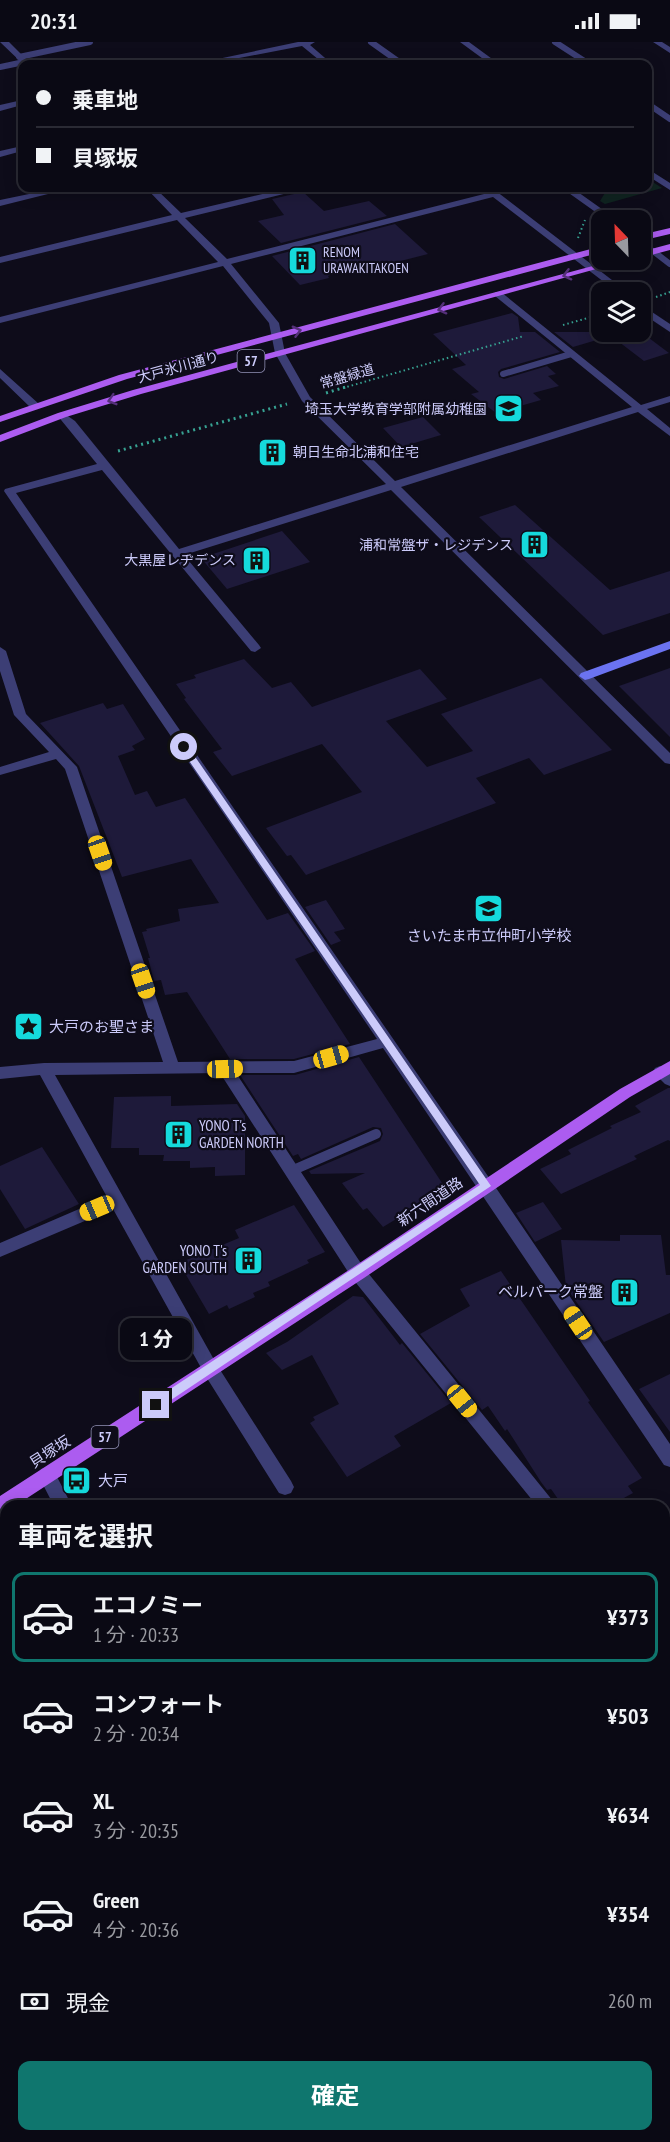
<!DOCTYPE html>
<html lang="ja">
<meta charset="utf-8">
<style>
:root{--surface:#0a0914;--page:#181722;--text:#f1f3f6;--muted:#999aa0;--line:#2a2a34;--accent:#0f766e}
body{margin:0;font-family:"PT Sans Narrow","Noto Sans JP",sans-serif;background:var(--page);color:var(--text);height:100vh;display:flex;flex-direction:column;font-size:22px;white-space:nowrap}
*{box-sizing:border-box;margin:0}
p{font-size:20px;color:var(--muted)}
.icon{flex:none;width:33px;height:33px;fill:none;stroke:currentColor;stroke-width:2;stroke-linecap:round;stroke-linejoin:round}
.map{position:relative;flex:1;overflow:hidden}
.drawer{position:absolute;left:0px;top:1458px;width:670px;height:642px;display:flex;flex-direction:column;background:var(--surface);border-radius:18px 18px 0 0;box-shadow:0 3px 15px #0003,0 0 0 2px var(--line)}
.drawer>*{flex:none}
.banner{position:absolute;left:18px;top:18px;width:634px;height:132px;border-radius:12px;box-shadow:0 3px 15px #0003,0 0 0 2px var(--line);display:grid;align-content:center;height:132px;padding:0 18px;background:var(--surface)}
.needle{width:39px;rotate:337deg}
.controls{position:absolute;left:591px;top:168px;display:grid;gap:12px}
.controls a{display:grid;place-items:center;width:60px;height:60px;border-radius:12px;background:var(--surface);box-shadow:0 3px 15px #0003,0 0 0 2px var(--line);font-size:30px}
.end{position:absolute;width:27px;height:27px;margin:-14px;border:8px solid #cccbfa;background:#111;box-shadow:0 0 0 3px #111}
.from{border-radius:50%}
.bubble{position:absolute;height:42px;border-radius:12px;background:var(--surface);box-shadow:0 3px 15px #0003,0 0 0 2px var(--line);font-size:20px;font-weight:700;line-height:42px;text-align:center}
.car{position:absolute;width:18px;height:36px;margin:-18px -9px;border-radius:8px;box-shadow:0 0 4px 2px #0007;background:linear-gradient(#f5c518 24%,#345 0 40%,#f5c518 0 76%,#345 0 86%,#f5c518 0)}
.banner b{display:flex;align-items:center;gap:21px;height:57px;font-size:22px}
.banner b+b{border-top:2px solid var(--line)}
.banner i{width:15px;height:15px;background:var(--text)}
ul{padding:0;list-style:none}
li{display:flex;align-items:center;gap:18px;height:90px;margin:0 12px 9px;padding:0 6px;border:3px solid transparent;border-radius:12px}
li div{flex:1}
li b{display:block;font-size:22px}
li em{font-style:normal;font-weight:700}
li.current{border-color:var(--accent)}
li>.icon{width:54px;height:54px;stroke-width:1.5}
h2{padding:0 18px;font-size:27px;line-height:72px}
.pay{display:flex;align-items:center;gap:15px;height:66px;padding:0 18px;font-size:22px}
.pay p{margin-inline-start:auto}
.cta{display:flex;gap:12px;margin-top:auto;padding:12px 18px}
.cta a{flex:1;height:69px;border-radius:12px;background:var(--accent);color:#fff;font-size:24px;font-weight:700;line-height:69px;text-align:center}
.status{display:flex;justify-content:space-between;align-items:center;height:42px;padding:0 30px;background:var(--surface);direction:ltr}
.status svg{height:16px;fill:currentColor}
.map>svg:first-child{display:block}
.green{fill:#102421}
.building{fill:#1e1a3a}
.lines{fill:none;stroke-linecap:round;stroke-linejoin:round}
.path-far1{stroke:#37a292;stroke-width:2;stroke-dasharray:1.5 3;stroke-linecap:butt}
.path{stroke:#37a292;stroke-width:3;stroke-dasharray:2 4;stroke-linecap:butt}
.lane-far1{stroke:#3c3e75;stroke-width:6}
.lane{stroke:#3c3e75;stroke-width:10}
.street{fill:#3c3e75;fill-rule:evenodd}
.secondary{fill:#6b73f1;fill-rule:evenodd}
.primary{fill:#ac5cf0;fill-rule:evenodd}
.oneway{stroke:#55307a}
.route{fill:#cccbfa}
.labels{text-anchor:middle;stroke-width:4.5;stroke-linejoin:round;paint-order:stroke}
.far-poi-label{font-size:14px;fill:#cccbfa;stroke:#0e0c1a;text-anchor:end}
.shield{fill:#0e0c1a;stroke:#9392b7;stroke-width:1.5}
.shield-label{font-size:14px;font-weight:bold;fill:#cccbfa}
.far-street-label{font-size:14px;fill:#cccbfa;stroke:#0e0c1a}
.poi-label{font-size:15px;fill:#cccbfa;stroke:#0e0c1a;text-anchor:start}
.street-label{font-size:15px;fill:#cccbfa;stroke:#0e0c1a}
</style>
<div class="status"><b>20:31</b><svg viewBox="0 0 49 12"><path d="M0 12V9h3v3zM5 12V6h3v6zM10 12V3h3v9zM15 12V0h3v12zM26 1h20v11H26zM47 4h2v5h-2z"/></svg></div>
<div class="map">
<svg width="670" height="2100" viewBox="0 0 670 2100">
<rect width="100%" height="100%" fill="#0e0c1a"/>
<path class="green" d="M648,137L662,146L605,162L600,159L608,146H648Z"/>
<path class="building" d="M303,150L324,169L369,159L387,174L281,201L258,179L284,173L272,157Z
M395,182L428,212L381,224L378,221L332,232L328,234L329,236L300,243L272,214Z
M512,271L518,275L520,290H535L560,310L501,327L498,330L499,335L504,337L547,324L556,332L548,334L559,344L533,351L541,358L496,371L471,352L479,350L452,327L466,323L433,292Z
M554,290H606L607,295L573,305Z
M606,290H641L669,311L644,319Z
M423,375L441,393L401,405L383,386Z
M515,463L610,548L670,529V571L603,593L479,475Z
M282,489L310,520L227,547L201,516Z
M244,617L272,646L291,640L312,665L420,627L447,657L386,679L427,725L473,709L441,672L541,636L612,708L544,733L529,716L476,736L496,761L306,833L291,813L287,814L266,786L362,750L322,702L232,734L213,710L222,707L184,657L186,656L176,642L196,636L194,633Z
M670,626V695L619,644Z
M103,661L107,667L123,662L145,697L132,704L135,708L118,714L135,753L147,749L156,765L185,756L267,878L288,871L315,909L295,917L350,1002L294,1017H230L187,950L165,953L161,938L154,939L148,916H150L142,890L147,889L146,887L180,879L178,867L219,861L191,817L122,835L79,724L40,681Z
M326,858L345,887L334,890L341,899L331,903L305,865Z
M359,1015L446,1147L383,1185L367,1166L363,1168L342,1141L365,1131L311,1132L309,1129L380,1099L383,1092L381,1086L373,1085L301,1117L298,1112L293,1114L240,1033H295Z
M668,1046H670V1099L668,1098L634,1114L637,1117L561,1152L540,1127L571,1112L568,1108L612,1086L610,1084L641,1070L635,1064Z
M171,1054V1064L237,1062L245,1074V1133L215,1134V1125L190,1126V1119H163L164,1113H139V1106H111L114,1055Z
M42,1105L79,1162L25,1187L0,1147V1124Z
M543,1160L562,1187L535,1200L516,1171Z
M294,1163L325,1210L307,1218L309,1221L268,1240L270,1244L253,1251L255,1255L229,1267L227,1263L209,1272L179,1221L239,1196L235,1188Z
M620,1193H661L666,1233H670V1271L604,1300L566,1245L561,1198L620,1199Z
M501,1229L590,1359L588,1360L642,1436L628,1444L633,1451L609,1464H563L551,1447L547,1448L541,1440L507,1387L505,1389L488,1364L482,1368L420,1292L470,1264L460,1247Z
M353,1254L363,1255L400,1303L402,1301L451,1361L394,1394L401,1404L347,1435L310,1381L315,1378L313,1375L339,1362L312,1313L282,1328L266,1311L287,1300Z
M670,1332V1390L639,1347Z"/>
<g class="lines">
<path class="path-far1" d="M578,196L585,178
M656,255L670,250
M563,283L602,272
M343,346L524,294"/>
<path class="path" d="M326,351L349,344
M118,409L287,362"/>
<path class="lane-far1" d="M371,0L402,22
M555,0L589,22
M19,15L90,0
M0,25L24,20
M648,62L670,77
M567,146L612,178
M653,209L670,222
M503,332L571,312"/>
<path class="lane" d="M291,1129L376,1092"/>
<path class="street" d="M0,0H9L31,22H23Z
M298,0H315L310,3L332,22H324L302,4L208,22H194Z
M460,0H469L499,22H490Z
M653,0H662L670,5V11Z
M22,58V63L0,69V63Z
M22,104V109L0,115V109Z
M648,127L670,141V148L648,134Z
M58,146H72L0,164V158Z
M146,146H155L181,171L288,146H301L300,148L185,176L227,217L488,151L485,146H492L625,248L626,250H617L493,155L231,222L279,281L285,311L310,355L395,439L632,365L495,254V250H501L641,363L670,354V360L647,367L670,386V394L638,370L401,445L670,711V722L665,721L391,448L184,513L259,603L261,606L255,610L251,609L102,428L16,451L492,1140L670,1402V1425L664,1423L383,1006L294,1031H236L364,1226L557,1464H537L352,1236L220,1031L55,1033L217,1323L291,1439L294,1445L291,1451L285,1453L279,1451L205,1333L113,1167L0,1215V1201L107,1155L40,1033L0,1037V1025L44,1021L163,1020L65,727L56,717L0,733V725L49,710L14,673L0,629V605L6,609L26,672L77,725L178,1020L294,1019L377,997L4,449L5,447L97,422L57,373L62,370L75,379L179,507L386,442L302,359L275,311L269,281L223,224L0,281V275L218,220L177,178L0,221V215L172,173Z
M640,262L670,282V290L640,270Z
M0,327L39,362V366H31L0,336Z
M660,1024L670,1030V1044L665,1042L653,1030L655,1026Z
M47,1425L53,1427L72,1464H54L38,1433L41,1427Z
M670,1552V1570L664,1573V1554Z
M664,1605L670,1607V1631L664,1629Z
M6,1798V1819L0,1821V1800Z
M670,1899V1920L664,1922V1901Z
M6,2067V2089L0,2092V2070Z
M375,2094H397L399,2100H377Z"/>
<path class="secondary" d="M670,599V607L589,637L585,638L579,634L581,631Z"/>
<path class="primary" d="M670,186V192L640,199V193Z
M670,202V208L640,216V210Z
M602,204V210L127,337L0,380V374L119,333Z
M615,218H629L141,352L66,375L0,400V393L58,371L133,348Z
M670,1019V1032L630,1055L364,1236L15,1464H6V1470L0,1472V1454L352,1226L620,1047Z"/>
</g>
<defs><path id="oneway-chevron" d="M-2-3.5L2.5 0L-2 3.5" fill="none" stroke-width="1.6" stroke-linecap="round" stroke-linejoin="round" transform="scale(1.5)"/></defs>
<g class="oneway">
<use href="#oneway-chevron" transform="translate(567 233) rotate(165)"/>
<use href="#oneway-chevron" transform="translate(442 267) rotate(165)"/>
<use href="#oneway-chevron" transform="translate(297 289) rotate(-15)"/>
<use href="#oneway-chevron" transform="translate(112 358) rotate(163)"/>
</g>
<path class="route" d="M181,703H187L491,1144L156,1368L152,1366V1359L480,1143L181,707Z"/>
<defs>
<symbol id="building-square" viewBox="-11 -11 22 22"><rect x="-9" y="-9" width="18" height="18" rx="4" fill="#15dadc" stroke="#0e0c1a"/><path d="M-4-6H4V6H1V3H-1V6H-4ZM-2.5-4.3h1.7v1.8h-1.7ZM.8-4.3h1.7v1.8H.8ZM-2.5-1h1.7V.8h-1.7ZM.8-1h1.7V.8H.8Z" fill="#111"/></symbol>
<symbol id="school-square" viewBox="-11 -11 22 22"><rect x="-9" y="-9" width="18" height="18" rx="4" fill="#15dadc" stroke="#0e0c1a"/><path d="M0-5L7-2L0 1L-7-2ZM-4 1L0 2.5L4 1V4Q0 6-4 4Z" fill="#111"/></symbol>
<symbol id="sight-square" viewBox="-11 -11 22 22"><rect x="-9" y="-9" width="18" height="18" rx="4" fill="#15dadc" stroke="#0e0c1a"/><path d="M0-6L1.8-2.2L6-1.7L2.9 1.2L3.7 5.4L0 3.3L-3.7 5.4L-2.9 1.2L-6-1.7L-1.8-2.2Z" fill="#111"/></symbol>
<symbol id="bus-square" viewBox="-11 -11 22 22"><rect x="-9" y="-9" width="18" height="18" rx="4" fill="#15dadc" stroke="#0e0c1a"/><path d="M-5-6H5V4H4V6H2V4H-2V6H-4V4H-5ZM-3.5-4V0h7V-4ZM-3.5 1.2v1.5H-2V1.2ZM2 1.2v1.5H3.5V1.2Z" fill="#111"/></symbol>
</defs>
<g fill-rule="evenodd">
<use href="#building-square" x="286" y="202" width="33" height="33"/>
<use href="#school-square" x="492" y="350" width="33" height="33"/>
<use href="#building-square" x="256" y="394" width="33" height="33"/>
<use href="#building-square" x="518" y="486" width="33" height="33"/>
<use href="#building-square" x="240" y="502" width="33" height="33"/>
<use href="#school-square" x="472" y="850" width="33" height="33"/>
<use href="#sight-square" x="12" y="968" width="33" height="33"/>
<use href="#building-square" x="162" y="1076" width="33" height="33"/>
<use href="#building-square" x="232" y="1202" width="33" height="33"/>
<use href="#building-square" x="608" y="1234" width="33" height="33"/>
<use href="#bus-square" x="60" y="1422" width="33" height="33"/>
</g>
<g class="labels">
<g class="far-poi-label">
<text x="323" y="215" text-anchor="start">RENOM<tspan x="323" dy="16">URAWAKITAKOEN</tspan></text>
<text x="487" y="372">埼玉大学教育学部附属幼稚園</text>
<text x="293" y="415" text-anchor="start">朝日生命北浦和住宅</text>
<text x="513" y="508">浦和常盤ザ・レジデンス</text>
<text x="236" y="523">大黒屋レヂデンス</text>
</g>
<g class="shield">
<rect x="237.5" y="308" width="27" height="22" rx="4.5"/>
<rect x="91.5" y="1384" width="27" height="22" rx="4.5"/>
</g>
<g class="shield-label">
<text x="251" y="324">57</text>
<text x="105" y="1400">57</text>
</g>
<g class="far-street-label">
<text transform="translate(178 325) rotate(-15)" y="5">大戸氷川通り</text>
<text transform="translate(347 334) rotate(-16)" y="5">常盤緑道</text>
</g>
<g class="poi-label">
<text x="489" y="899" text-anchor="middle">さいたま市立仲町小学校</text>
<text x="49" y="990">大戸のお聖さま</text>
<text x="199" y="1089">YONO T's<tspan x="199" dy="17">GARDEN NORTH</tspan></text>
<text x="227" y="1214" text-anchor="end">YONO T's<tspan x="227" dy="17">GARDEN SOUTH</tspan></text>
<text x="603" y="1255" text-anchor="end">ベルパーク常盤</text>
<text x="98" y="1444">大戸</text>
</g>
<g class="street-label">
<text transform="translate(430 1160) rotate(-34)" y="5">新六間道路</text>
<text transform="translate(50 1410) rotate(-33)" y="5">貝塚坂</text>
</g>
</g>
</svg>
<div class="controls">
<a><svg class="needle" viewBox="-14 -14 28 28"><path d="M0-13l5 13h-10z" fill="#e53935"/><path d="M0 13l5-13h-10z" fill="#999aa0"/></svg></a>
<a><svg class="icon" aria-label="layers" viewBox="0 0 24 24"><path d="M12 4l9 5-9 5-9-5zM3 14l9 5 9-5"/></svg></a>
</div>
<i class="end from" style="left:184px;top:705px"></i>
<i class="end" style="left:156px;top:1363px"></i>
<div class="bubble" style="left:120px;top:1276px;width:72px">1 分</div>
<i class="car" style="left:100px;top:811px;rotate:161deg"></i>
<i class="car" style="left:143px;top:939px;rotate:161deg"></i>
<i class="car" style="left:331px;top:1015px;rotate:74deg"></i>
<i class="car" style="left:225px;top:1027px;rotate:88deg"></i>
<i class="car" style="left:97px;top:1166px;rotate:247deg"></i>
<i class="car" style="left:578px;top:1281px;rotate:326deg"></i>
<i class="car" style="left:462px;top:1359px;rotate:141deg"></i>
<div class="banner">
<b><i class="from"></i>乗車地</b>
<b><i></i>貝塚坂</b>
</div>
<section class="drawer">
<h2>車両を選択</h2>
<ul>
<li class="current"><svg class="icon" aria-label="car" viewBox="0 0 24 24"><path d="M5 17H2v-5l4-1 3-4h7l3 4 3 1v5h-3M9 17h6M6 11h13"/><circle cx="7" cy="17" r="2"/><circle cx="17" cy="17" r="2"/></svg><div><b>エコノミー</b><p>1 分 · 20:33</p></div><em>¥373</em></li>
<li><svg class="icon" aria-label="car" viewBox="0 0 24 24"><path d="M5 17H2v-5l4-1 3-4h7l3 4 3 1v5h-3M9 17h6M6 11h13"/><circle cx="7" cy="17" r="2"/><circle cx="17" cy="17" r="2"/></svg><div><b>コンフォート</b><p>2 分 · 20:34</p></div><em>¥503</em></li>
<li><svg class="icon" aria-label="car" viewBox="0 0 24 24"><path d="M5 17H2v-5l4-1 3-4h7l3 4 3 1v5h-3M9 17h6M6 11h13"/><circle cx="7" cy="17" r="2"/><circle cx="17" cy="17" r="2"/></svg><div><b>XL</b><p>3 分 · 20:35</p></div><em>¥634</em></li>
<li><svg class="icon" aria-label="car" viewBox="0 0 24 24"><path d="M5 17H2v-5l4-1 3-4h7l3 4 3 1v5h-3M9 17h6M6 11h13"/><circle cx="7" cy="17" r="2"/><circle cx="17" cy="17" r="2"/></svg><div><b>Green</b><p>4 分 · 20:36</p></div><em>¥354</em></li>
</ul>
<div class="pay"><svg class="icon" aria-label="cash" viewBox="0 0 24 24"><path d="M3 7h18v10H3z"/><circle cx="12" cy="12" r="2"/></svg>現金<p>260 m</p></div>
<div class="cta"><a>確定</a></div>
</section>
</div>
